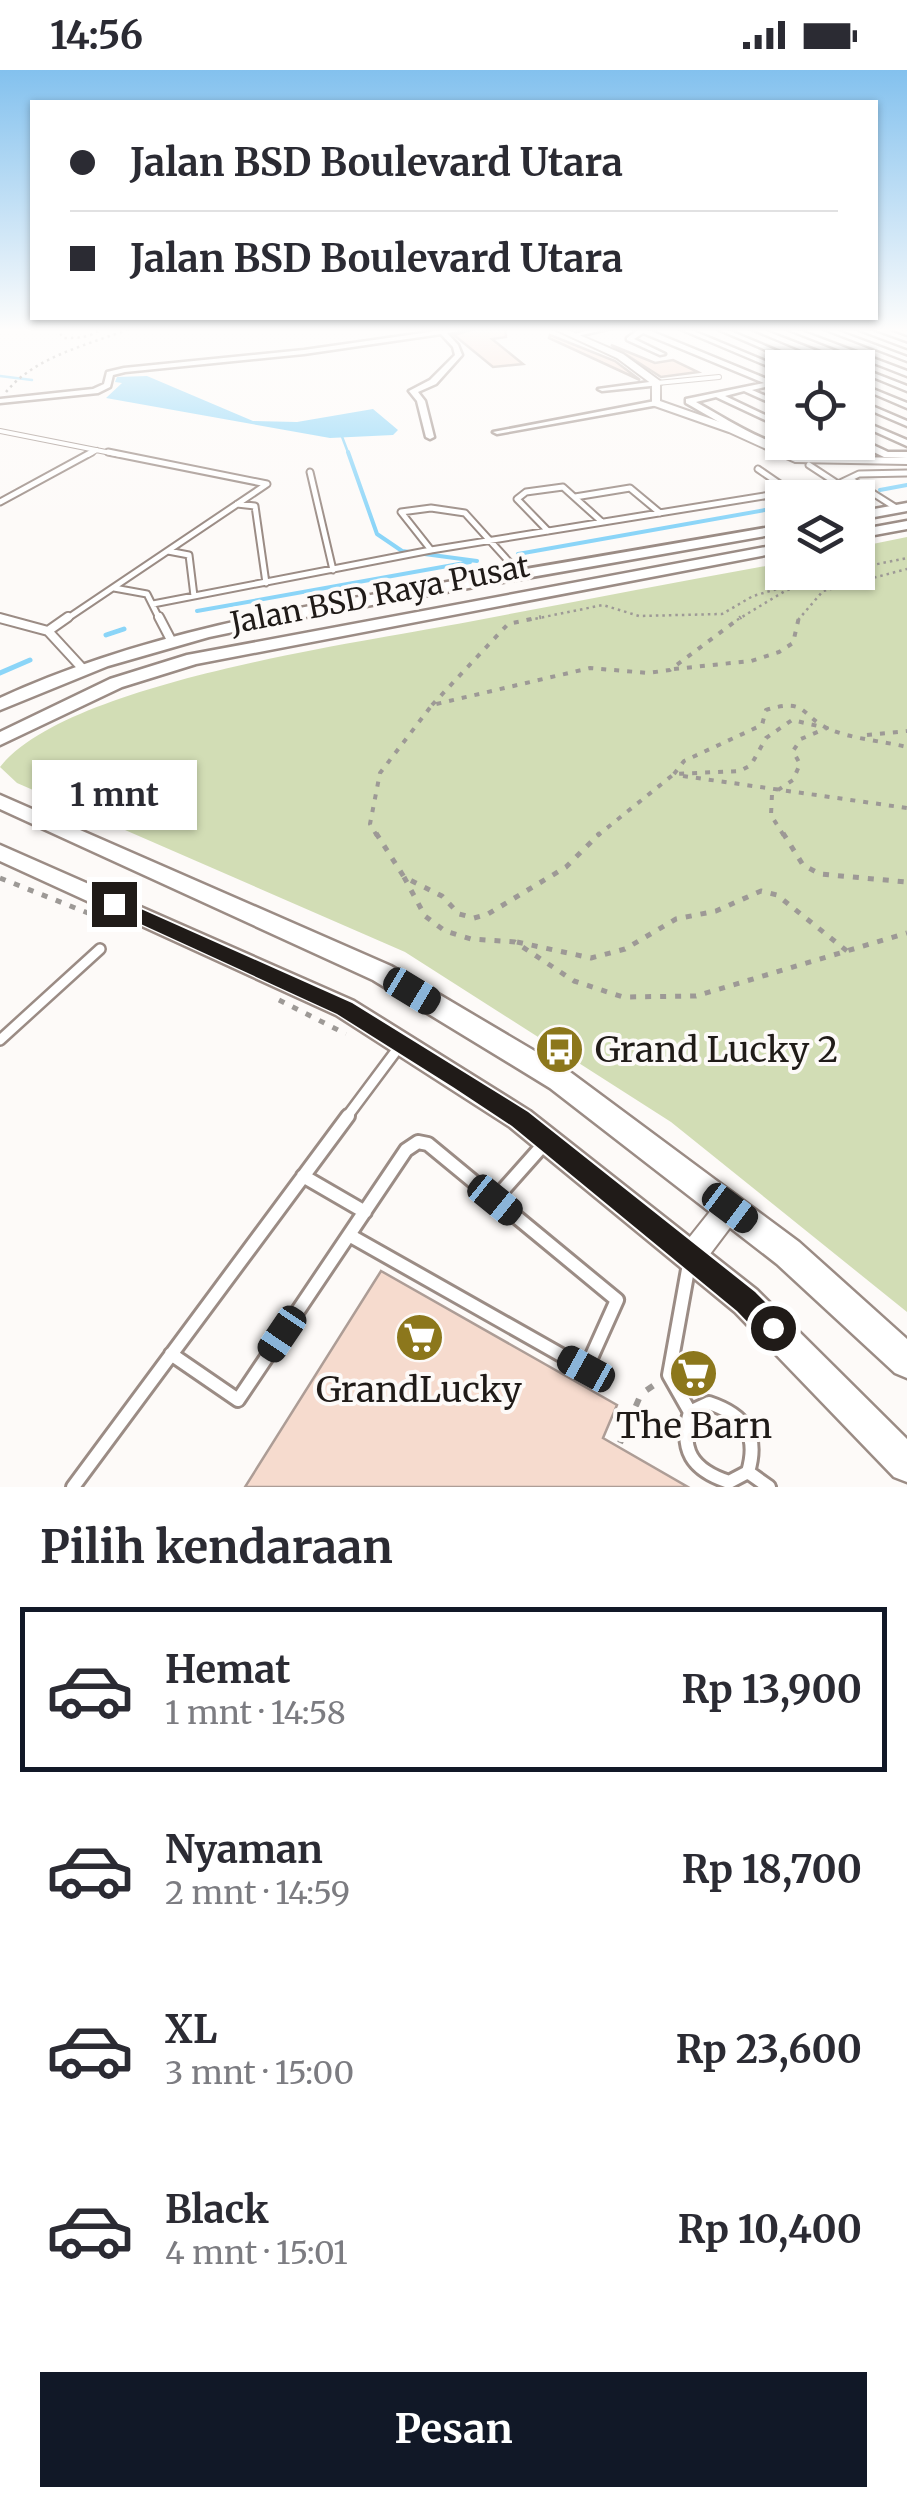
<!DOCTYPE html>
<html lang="id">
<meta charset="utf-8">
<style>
:root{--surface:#fff;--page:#f7f7f7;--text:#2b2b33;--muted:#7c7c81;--line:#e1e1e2;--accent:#111827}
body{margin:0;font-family:Merriweather,serif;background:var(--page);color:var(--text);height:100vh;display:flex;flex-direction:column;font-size:38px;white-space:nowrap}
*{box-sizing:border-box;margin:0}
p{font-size:32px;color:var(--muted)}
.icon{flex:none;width:55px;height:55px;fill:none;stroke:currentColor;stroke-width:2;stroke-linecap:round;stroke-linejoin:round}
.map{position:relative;height:1417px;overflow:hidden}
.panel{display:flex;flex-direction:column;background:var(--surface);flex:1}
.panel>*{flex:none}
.guide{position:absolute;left:30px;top:30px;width:848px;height:220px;border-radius:0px;box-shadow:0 2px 8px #0004;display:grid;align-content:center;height:220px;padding:0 40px;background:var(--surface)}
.controls{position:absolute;left:765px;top:280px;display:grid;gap:20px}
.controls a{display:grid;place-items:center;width:110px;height:110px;border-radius:0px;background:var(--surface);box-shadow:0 2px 8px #0004;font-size:50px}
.end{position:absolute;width:45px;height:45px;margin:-22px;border:12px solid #201b18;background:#fff;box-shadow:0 0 0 5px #fff}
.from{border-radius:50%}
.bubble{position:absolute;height:70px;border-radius:0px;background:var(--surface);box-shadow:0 2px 8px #0004;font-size:32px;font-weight:700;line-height:70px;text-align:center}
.car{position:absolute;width:30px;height:60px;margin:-30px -15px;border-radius:12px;box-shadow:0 0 8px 2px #0007;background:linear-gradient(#222 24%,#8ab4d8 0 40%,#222 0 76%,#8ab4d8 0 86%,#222 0)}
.guide b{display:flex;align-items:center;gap:35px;height:95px;font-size:38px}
.guide b+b{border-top:2px solid var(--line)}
.guide i{width:25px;height:25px;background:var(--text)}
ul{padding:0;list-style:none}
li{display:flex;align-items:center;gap:30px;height:165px;margin:0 20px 15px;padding:0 20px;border:5px solid transparent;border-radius:0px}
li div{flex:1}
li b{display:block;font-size:38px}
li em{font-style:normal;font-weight:700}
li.current{border-color:var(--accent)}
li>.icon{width:90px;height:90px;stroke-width:1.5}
h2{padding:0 40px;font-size:45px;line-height:120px}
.action{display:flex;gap:20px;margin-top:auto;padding:20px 40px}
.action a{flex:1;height:115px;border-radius:0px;background:var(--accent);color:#fff;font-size:40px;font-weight:700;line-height:115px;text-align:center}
.status{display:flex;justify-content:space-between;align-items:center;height:70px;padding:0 50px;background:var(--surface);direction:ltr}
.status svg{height:28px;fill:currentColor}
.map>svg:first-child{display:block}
.green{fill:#d2ddb5}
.water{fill:#8bd5f8}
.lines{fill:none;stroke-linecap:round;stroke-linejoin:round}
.stream-far2{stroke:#8bd5f8;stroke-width:2.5}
.stream-far1{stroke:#8bd5f8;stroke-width:4}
.stream{stroke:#8bd5f8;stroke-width:5}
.building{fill:#f6dbce;stroke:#ad9d96;stroke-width:2.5}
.service-far4-casing{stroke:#9b8c85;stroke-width:6}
.service-far3-casing{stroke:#9b8c85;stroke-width:9}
.service-far2-casing{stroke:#9b8c85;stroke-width:12}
.service-far1-casing{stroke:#9b8c85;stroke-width:14}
.service-casing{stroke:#9b8c85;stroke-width:18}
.minor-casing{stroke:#9b8c85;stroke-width:5}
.tertiary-casing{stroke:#9b8c85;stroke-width:4}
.secondary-casing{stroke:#9b8c85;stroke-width:5}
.path-far3{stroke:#9d9996;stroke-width:2.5;stroke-dasharray:2.5 4;stroke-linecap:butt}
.path-far2{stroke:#9d9996;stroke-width:4;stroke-dasharray:5 8;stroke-linecap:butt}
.path-far1{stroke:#9d9996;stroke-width:5;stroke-dasharray:6 9;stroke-linecap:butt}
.path{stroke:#9d9996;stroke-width:6;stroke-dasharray:8 12;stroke-linecap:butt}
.service-far4{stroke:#fff;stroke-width:4}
.service-far3{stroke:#fff;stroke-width:5}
.service-far2{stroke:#fff;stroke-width:8}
.service-far1{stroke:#fff;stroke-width:9}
.service{stroke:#fff;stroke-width:12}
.minor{fill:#fff;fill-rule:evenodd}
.tertiary{fill:#fff;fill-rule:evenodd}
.secondary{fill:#fff;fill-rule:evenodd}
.route{fill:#201b18}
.labels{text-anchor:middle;stroke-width:8;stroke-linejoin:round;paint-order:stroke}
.street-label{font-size:30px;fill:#201b18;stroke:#fdfaf8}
.near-poi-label{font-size:35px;fill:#201b18;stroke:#fdfaf8}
</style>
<div class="status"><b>14:56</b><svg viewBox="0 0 49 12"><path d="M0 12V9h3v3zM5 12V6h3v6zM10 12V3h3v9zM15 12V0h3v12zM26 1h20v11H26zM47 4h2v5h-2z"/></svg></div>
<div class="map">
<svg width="907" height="1417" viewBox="0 0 907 1417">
<rect width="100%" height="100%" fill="#fdfaf8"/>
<path class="green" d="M907,467V1242L671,1052L405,882L17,713L0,697C67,612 358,573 468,552C573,532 677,512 782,493V502H858V477Z"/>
<path class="water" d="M147,306L253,351L297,352L373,339L398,360L393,365L330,368L106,328L122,313L115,312L117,307Z"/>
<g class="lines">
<path class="stream-far2" d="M0,306L32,310
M341,364L349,385"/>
<path class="stream-far1" d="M348,382L377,464L402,481L477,491
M880,420L907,415
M837,428L851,425
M518,484L782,437
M197,541L470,492"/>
<path class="stream" d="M106,565L124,559
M0,603L30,590"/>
</g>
<path class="building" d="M478,258H505L506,267L492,269L523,294L493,297L454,265Z
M550,265L615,291L640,310L549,268Z
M611,275L655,293L673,290L698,302L661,307Z
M381,1201L617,1335L603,1368L688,1417H245Z"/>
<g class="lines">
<defs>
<path id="service-far4" d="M657,313L719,307
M0,361L121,385
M88,385L97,380"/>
<path id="service-far3" d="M809,395L838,414
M758,399L790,421
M310,402L333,500
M852,410L898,439
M575,427L630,418L660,443
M0,432L92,382
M237,434L255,436L266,513
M548,461L517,429L526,422L563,417L602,452
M431,480L401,442L431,438L465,443L521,505
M168,481L189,485L194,526
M114,518L147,524L160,550
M153,534L431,480L838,414L859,404L907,403
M0,548L7,550
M65,550L267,414L108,382"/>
<path id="service-far2" d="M159,547L171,570
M0,548L48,561L68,547
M48,561L83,599"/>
<path id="service-far1" d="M0,970L100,879
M346,1048L399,977"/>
<path id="service" d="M303,1106L365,1142
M495,1129L544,1074
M689,1194L669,1305L690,1342
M171,1284L238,1330L406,1080L418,1072L428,1074L617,1230L586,1299L349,1165
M709,1333C745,1345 759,1365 748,1402L729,1412C692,1400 679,1380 690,1342Z
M748,1402L769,1417
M73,1417L348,1046"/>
<path id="minor" d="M458,258H474L447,263L458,275L462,285L436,314L418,322L425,331L434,367L430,369L426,367L417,331L409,321L430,310L455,285L453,277L441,264L304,284L125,302L113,305L110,317L98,323L0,333V329L93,319L104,314L107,302L124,298L304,280Z
M599,258H612L573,267L570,265Z
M635,258H649L648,260L772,311L782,309V313L752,320L782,333V338L744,321L725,326L782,353V358L716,327L696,332C736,354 787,391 834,378L838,381C795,403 724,354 686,333V329L764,313L643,263L634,269L665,284L660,285L627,270V268L638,260Z
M678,258H686L782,298V302Z
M715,258H723L818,298H808Z
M749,258H758L907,316V321L858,301V298H845Z
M784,258H793L907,301V306Z
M821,258H830L907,287V291Z
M854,258H863L907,274V278Z
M890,258L907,261V265L891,259Z
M657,311L661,313L660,315L602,321L598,319Z
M858,313L907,333V338L858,317Z
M858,330L907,351V356L858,335Z
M655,331H658V335L497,364L493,362Z
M858,349L907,370V376L858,354Z
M858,368L888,382H907V388L884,387L855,373L858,372Z"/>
<path id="tertiary" d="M552,258H563L623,284L660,311V331L737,358L797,386L907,388V394L795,392L729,362L652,335V314L617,288Z
M729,1126L738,1129L742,1138L738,1147L701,1196L691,1200L681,1196L677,1187L681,1178L720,1129Z"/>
<path id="secondary" d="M907,433V441L858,450V442Z
M907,451V459L858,468V460Z
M782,455V463L315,545L209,567L108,596L0,640V628C144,562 298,537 453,511C563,493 673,474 782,455Z
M782,474V482L196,594L122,617L0,675V662L110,609L187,585Z
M0,725L391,896L570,1002L799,1172L907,1269V1308L895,1303L777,1194L550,1018L373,910L0,739Z
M0,775L354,931L530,1041L757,1220L907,1369V1412L894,1407L735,1242L510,1057L336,945L0,791Z"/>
</defs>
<use href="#service-far4" class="service-far4-casing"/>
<use href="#service-far3" class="service-far3-casing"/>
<use href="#service-far2" class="service-far2-casing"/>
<use href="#service-far1" class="service-far1-casing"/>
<use href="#service" class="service-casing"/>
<use href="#minor" class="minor-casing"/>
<use href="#tertiary" class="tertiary-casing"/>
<use href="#secondary" class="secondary-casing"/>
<path class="path-far3" d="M57,258L63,268C78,268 90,268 102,258
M6,322C35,286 91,274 132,258
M858,498L907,488
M529,550L603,535L639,546L722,544L753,526L801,512
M737,550L785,521L836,502
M798,550L823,521L907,499"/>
<path class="path-far2" d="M674,599L751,591L779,582L793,573L799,547
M432,635L508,554L541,547
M867,665L907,661
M674,704L684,691L762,655L766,640C808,627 800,646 829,659C852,669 882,671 907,677
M683,706L907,738
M377,766L370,754L380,703L432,635L590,598L648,603L670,600L741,547
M597,766L674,704L740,701L751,695L766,668L792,650L827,658L801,669L793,681L800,694L793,710L772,724L771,745L784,766"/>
<path class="path-far1" d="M376,763L404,807L442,826L459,844L474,848L488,844L566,797L600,763
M783,763L803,795L820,804L907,812
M404,807L425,846L445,861L471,869L515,872L574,911L623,927L696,926L907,863
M0,808L98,847
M517,872L591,888L625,879L676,849L716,841L761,821L777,825L847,881
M279,930L346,964"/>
<path class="path" d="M620,1373L641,1324L657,1313"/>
<use href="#service-far4" class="service-far4"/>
<use href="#service-far3" class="service-far3"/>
<use href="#service-far2" class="service-far2"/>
<use href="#service-far1" class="service-far1"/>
<use href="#service" class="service"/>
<use href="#minor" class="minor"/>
<use href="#tertiary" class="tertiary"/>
<use href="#secondary" class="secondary"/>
</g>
<linearGradient id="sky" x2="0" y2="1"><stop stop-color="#83c1ee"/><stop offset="0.57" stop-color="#fefdfc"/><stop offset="1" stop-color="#fefdfc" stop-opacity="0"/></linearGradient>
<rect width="907" height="456" fill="url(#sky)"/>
<path class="route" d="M114,827L352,933L528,1042L755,1222L782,1249L786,1258L782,1268L773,1272L763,1268L737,1241L512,1056L453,1017L337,944L108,839V829Z"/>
<defs>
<symbol id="bus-disc" viewBox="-11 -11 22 22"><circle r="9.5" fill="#8c771c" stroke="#fdfaf8"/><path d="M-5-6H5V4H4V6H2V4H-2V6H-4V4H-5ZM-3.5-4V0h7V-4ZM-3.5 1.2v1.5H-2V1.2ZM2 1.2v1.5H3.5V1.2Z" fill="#fff"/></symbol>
<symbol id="supermarket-disc" viewBox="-11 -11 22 22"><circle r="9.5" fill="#8c771c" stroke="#fdfaf8"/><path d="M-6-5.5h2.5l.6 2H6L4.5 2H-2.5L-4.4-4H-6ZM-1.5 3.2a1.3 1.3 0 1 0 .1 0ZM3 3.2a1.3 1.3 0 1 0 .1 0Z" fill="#fff"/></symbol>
</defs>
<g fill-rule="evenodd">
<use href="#bus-disc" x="532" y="952" width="55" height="55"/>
<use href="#supermarket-disc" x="392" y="1240" width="55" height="55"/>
<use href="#supermarket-disc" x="666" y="1276" width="55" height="55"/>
</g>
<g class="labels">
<g class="street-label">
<text transform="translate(380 525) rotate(-11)" y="10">Jalan BSD Raya Pusat</text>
</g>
<g class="near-poi-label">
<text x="595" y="992" text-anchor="start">Grand Lucky 2</text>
<text x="419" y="1332">GrandLucky</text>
<text x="694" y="1368">The Barn</text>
</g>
</g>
</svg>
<div class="controls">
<a><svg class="icon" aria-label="locate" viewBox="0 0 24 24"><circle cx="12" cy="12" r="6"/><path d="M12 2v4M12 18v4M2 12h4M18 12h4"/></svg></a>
<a><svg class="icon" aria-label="layers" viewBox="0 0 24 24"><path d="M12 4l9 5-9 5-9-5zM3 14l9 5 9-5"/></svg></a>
</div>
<i class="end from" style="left:773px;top:1258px"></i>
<i class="end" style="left:114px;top:834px"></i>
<div class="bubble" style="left:32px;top:690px;width:165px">1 mnt</div>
<i class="car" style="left:412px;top:921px;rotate:121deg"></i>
<i class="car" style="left:495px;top:1130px;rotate:129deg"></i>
<i class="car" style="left:730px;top:1138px;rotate:127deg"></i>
<i class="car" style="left:282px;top:1264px;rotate:214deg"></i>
<i class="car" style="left:586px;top:1299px;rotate:299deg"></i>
<div class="guide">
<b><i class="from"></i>Jalan BSD Boulevard Utara</b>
<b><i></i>Jalan BSD Boulevard Utara</b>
</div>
</div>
<section class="panel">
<h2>Pilih kendaraan</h2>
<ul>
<li class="current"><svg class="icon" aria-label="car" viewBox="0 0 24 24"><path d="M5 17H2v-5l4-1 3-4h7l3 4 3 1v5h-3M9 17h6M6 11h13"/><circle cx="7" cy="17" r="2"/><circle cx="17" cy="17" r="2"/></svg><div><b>Hemat</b><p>1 mnt · 14:58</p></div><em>Rp 13,900</em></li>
<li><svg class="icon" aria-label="car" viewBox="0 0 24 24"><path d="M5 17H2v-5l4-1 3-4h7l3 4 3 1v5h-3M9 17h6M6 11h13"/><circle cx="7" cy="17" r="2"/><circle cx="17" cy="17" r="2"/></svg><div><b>Nyaman</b><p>2 mnt · 14:59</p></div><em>Rp 18,700</em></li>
<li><svg class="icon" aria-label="car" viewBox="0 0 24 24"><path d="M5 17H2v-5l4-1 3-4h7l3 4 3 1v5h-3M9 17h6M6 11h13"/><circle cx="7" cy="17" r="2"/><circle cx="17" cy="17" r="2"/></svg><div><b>XL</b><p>3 mnt · 15:00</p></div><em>Rp 23,600</em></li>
<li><svg class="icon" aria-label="car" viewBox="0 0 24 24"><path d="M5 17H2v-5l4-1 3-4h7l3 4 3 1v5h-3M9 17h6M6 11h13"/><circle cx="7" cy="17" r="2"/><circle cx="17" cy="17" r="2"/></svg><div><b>Black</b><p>4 mnt · 15:01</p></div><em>Rp 10,400</em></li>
</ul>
<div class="action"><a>Pesan</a></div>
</section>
